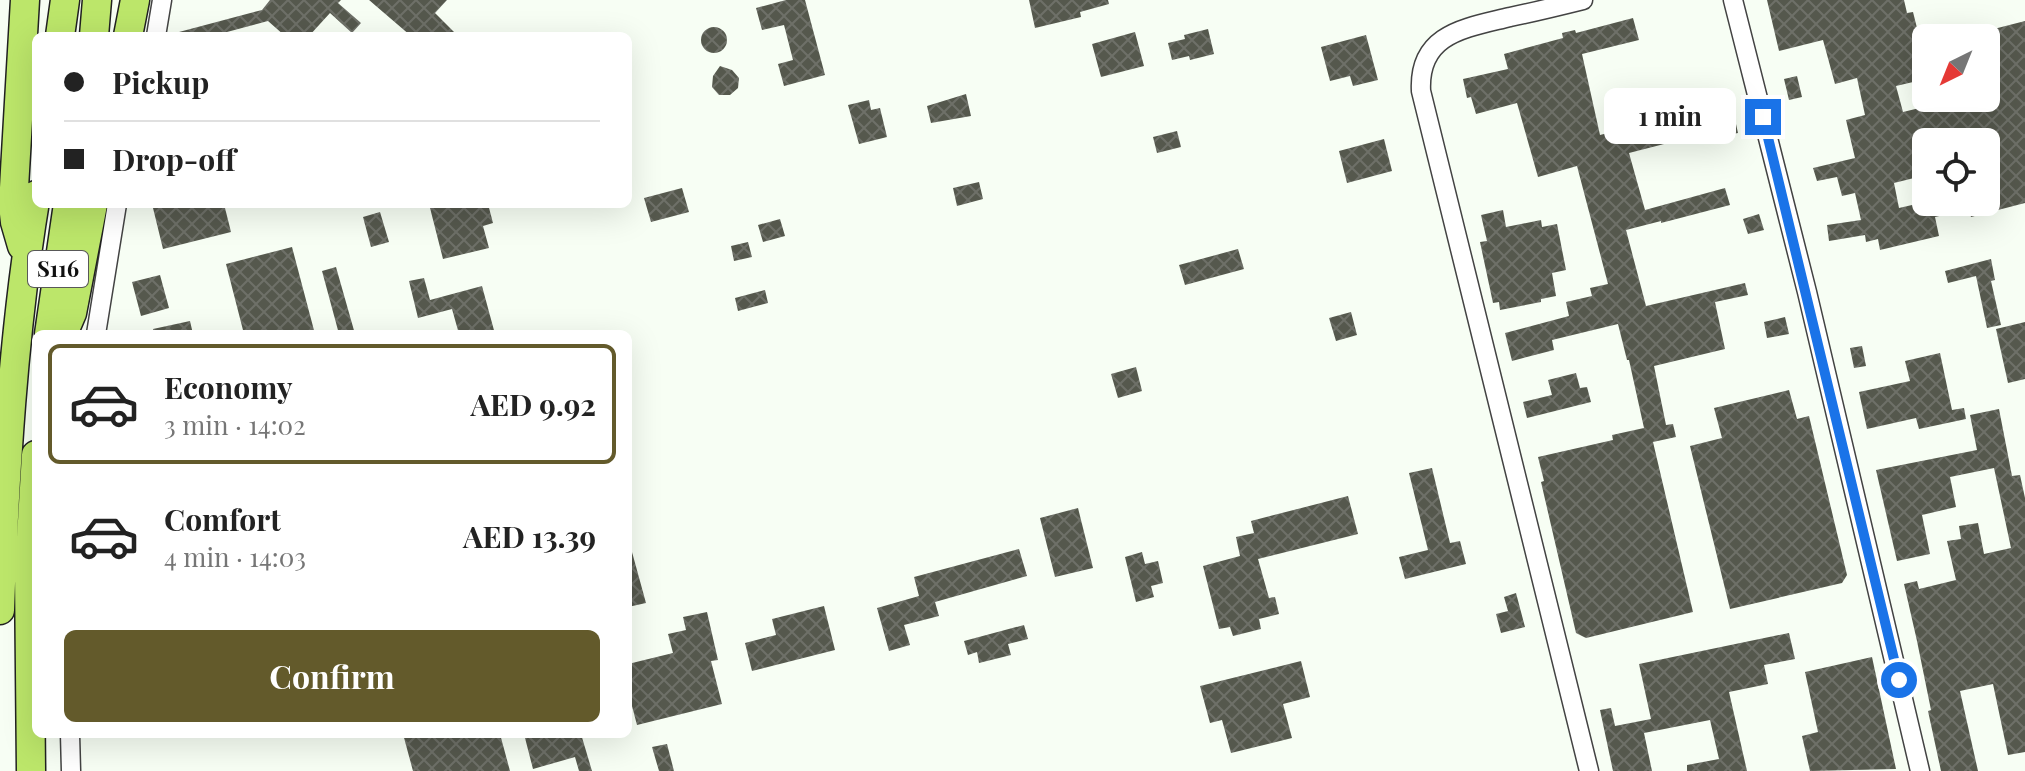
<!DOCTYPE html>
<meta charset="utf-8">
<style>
:root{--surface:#fff;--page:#f2f2f2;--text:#222;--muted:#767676;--line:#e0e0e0;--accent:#635a2b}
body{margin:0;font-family:"Playfair Display",serif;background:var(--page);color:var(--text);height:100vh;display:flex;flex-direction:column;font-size:30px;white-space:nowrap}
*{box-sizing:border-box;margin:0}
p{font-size:26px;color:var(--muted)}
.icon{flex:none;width:44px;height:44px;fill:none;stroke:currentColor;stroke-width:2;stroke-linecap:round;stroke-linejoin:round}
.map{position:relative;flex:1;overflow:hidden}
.side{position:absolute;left:32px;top:330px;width:600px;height:408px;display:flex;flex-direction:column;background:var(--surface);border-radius:12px;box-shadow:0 8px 32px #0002}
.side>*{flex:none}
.top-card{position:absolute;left:32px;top:32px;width:600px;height:176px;border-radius:12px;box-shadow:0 8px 32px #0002;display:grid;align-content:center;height:176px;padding:0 32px;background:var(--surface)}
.needle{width:52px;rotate:223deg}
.fabs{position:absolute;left:1912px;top:24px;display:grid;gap:16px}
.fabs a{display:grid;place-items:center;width:88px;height:88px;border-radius:12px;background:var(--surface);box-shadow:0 8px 32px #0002;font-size:40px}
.end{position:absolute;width:36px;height:36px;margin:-18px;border:10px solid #1a73e8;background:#fff;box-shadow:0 0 0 4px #fff}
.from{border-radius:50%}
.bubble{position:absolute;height:56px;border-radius:12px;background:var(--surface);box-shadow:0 8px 32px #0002;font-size:26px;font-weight:700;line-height:56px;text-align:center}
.top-card b{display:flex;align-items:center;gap:28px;height:76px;font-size:30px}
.top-card b+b{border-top:2px solid var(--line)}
.top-card i{width:20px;height:20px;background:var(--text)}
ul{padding:14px 0 0;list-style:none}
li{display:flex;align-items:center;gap:24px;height:120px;margin:0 16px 12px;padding:0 16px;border:4px solid transparent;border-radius:12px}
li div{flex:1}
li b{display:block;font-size:30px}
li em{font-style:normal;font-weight:700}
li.current{border-color:var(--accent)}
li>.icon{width:72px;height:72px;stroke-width:1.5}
.action{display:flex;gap:16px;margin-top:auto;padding:16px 32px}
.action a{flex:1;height:92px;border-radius:12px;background:var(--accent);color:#fff;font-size:32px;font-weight:700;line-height:92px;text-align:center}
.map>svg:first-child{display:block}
.building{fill:url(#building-cross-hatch);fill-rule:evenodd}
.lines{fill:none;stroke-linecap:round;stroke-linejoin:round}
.minor-casing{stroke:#434343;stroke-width:21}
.highway-casing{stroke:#212121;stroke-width:31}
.minor{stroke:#fff;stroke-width:18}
.highway{stroke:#bce66a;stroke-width:28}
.route{stroke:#1a73e8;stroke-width:10}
.labels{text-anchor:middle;stroke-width:8;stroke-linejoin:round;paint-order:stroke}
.shield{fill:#fff;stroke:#585858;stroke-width:2}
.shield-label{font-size:22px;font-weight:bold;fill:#101010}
</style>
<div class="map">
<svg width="2025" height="771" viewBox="0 0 2025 771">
<defs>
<pattern id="building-cross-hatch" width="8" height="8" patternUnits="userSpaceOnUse" patternTransform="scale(2)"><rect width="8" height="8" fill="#55584d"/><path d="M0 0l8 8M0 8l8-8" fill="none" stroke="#6e7068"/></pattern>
</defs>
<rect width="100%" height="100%" fill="#f7fef4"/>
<path class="building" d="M270,0H341L338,3L361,23L352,33L330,13L309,36H285L268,21L212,36H180L179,32L262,10Z
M369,0H447L435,13L458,36H411Z
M786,0H805L825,75L784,86L778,64L793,60L784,25L762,30L756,8Z
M1029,0H1108L1109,4L1080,12L1081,17L1035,28Z
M1767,0H1904L1907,13L1913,12L1922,48L1926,46V79L1896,86L1903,112L1940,103L1939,98H1986V31L2025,21V203L1971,217L1969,209L1935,217L1939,236L1880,250L1878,239L1866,242L1865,235L1829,241L1827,225L1861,220L1855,193L1842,196L1837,177L1817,181L1813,168L1855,158L1846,120L1865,115L1857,78L1835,84L1823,40L1779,51ZM1926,142H1986V202H1925L1899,208L1894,183L1926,175Z
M1633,18L1639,40L1582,54L1600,135L1662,119L1668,143L1629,153L1645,210L1725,188L1730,205L1661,223V221L1626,230L1646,306L1745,283L1748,295L1715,302L1725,349L1654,366L1666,425L1673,424L1676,437L1653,442L1693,612L1586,638L1576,633L1541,482L1544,481L1538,457L1613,440L1612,435L1644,428L1629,360H1627L1618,324L1552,340L1554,350L1512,361L1505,333L1569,316L1566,302L1592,296L1590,288L1608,284L1577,166L1538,177L1517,103L1476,114L1471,97L1467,98L1463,79L1508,69L1504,54L1563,38L1562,33L1575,30L1576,33Z
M701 40a13 13 0 1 1 26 0a13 13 0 1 1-26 0Z
M1208,29L1214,54L1190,60L1189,56L1172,60L1168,43L1185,39L1184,35Z
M1135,32L1144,66L1101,77L1092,44Z
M1366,35L1378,80L1353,86L1350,76L1330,81L1321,47Z
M720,66L732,70L739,78L738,88L730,95H719L712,87L713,76Z
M1797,76L1802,97L1789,100L1784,79Z
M966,94L971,116L931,123L927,106Z
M869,100L871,110L880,108L887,137L859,144L848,105Z
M1732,106L1738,133L1717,137L1714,126L1724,123L1720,109Z
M1177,131L1181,147L1157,153L1153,137Z
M1384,139L1392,171L1347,183L1339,151Z
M979,182L983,199L957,206L953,188Z
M682,188L689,212L651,222L644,198Z
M170,204H224L231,232L163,249L153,208Z
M429,204H488L493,223L483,226L489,248L443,259Z
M1503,210L1506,227L1541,220L1542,227L1557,224L1566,270L1552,273L1556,296L1541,299V302L1500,310L1499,302L1493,303L1480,242L1487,241L1481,215Z
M380,212L389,242L371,247L363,217Z
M1759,214L1764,230L1748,234L1743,219Z
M780,219L785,236L763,242L758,225Z
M748,242L752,257L734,261L731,246Z
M292,247L315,334H244L226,264Z
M1238,249L1244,269L1185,285L1179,265Z
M1991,259L1995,280L1991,281L2001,325L1987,328L1976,276L1948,283L1945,271Z
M336,267L355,334H339L322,271Z
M160,275L169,308L141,316L132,282Z
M424,278L430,300L482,286L495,334H459L452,309L418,318L409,281Z
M765,290L768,303L738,311L735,298Z
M1351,312L1357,335L1336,341L1329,318Z
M1785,317L1789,334L1767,338L1764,322Z
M190,321L193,334H154L153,329Z
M2025,322V379L2008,383L1996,329Z
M1862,346L1866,366L1854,368L1850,348Z
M1940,353L1952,410L1964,408L1966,419L1919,429L1916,418L1867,429L1859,392L1910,381L1905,361Z
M1136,367L1142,391L1118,398L1111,374Z
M1576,373L1580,388L1587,387L1591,402L1527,418L1523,402L1552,395L1548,380Z
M1789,390L1797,419L1809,416L1847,575L1842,583L1730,609L1690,446L1722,438L1714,408Z
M1999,409L2012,476L2020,475L2025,498V752L2008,755L1993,684L1960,691L1978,771H1941L1928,711L1931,710L1917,641L1904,584L1917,581L1919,589L1956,580L1947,541L1961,539L1959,526L1978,523L1984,554L2011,548L1994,468L1950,477L1956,507L1922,515L1930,554L1897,561L1876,470L1977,450L1970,415Z
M1432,468L1450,543L1460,541L1466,564L1405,579L1399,557L1428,550L1409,473Z
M1348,496L1358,534L1258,559L1269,598L1275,597L1279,614L1259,619L1261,629L1233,636L1230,627L1219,629L1203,566L1240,556L1236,537L1254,533L1251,521Z
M1078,508L1093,568L1055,577L1040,518Z
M1019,549L1027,576L935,602L939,616L904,625L910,645L889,651L877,608L919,596L914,577Z
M628,552H632L646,603L628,607Z
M1142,552L1145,564L1158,561L1163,583L1151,586L1154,597L1136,602L1125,557Z
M1516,593L1525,627L1501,633L1496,614L1508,611L1504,597Z
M824,606L835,650L752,671L745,643L776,635L772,619Z
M707,612L718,660L711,661L722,704L637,725L628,691V664L673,653L668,634L686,630L683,617Z
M1024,625L1028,639L1008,644L1011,655L979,663L977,652L968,655L964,641Z
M1789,633L1795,659L1764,665L1768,684L1729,692L1747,771H1687V765L1719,759L1710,720L1644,733L1652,771H1613L1600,710L1611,708L1615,726L1651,719L1639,664Z
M1872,657L1896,769L1810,771L1802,736L1818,732L1805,672Z
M1301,661L1310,697L1283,704L1292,738L1231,753L1222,720L1210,723L1200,686Z
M403,734H500L510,771H413Z
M524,734H581L592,771H579L575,757L533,769Z
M667,744L674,771H659L652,747Z"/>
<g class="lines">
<defs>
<path id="minor" d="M1583,0C1559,6 1534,12 1510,17C1466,28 1418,33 1421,91L1589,771
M1733,0L1807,292L1920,771
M156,36L162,0
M96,334L117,204
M70,734L71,771"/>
<path id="highway" d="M60,36L65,0
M94,36L97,0
M128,36L135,0
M22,246L15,222L13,205L25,0
M49,334L68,204
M63,334L72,313L93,204
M0,610C5,472 13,332 36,195
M31,771L29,571L36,455"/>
</defs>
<use href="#minor" class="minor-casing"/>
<use href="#highway" class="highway-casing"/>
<use href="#minor" class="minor"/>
<use href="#highway" class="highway"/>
</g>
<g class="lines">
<path class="route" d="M1763,117L1899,680"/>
</g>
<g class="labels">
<rect class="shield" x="28" y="251" width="60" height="36" rx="6"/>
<g class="shield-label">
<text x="58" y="277">S116</text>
</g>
</g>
</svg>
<div class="fabs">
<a><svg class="needle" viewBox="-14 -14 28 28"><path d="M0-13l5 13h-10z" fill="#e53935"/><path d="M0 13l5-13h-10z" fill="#767676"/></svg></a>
<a><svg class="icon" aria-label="locate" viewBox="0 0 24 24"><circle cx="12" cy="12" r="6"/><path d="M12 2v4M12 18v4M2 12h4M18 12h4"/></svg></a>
</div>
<i class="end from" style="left:1899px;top:680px"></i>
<i class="end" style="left:1763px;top:117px"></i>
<div class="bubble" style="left:1604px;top:88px;width:132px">1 min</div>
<div class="top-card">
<b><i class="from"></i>Pickup</b>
<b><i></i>Drop-off</b>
</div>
<section class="side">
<ul>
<li class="current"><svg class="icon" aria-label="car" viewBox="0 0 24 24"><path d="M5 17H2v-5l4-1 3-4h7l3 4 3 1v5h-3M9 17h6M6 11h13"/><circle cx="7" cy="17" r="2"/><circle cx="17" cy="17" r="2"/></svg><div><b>Economy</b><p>3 min · 14:02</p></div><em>AED 9.92</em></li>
<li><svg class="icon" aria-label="car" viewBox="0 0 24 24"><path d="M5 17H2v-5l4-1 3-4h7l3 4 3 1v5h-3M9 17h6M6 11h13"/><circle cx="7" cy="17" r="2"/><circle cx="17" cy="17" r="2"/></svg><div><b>Comfort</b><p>4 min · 14:03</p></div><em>AED 13.39</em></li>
</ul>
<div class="action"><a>Confirm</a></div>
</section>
</div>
